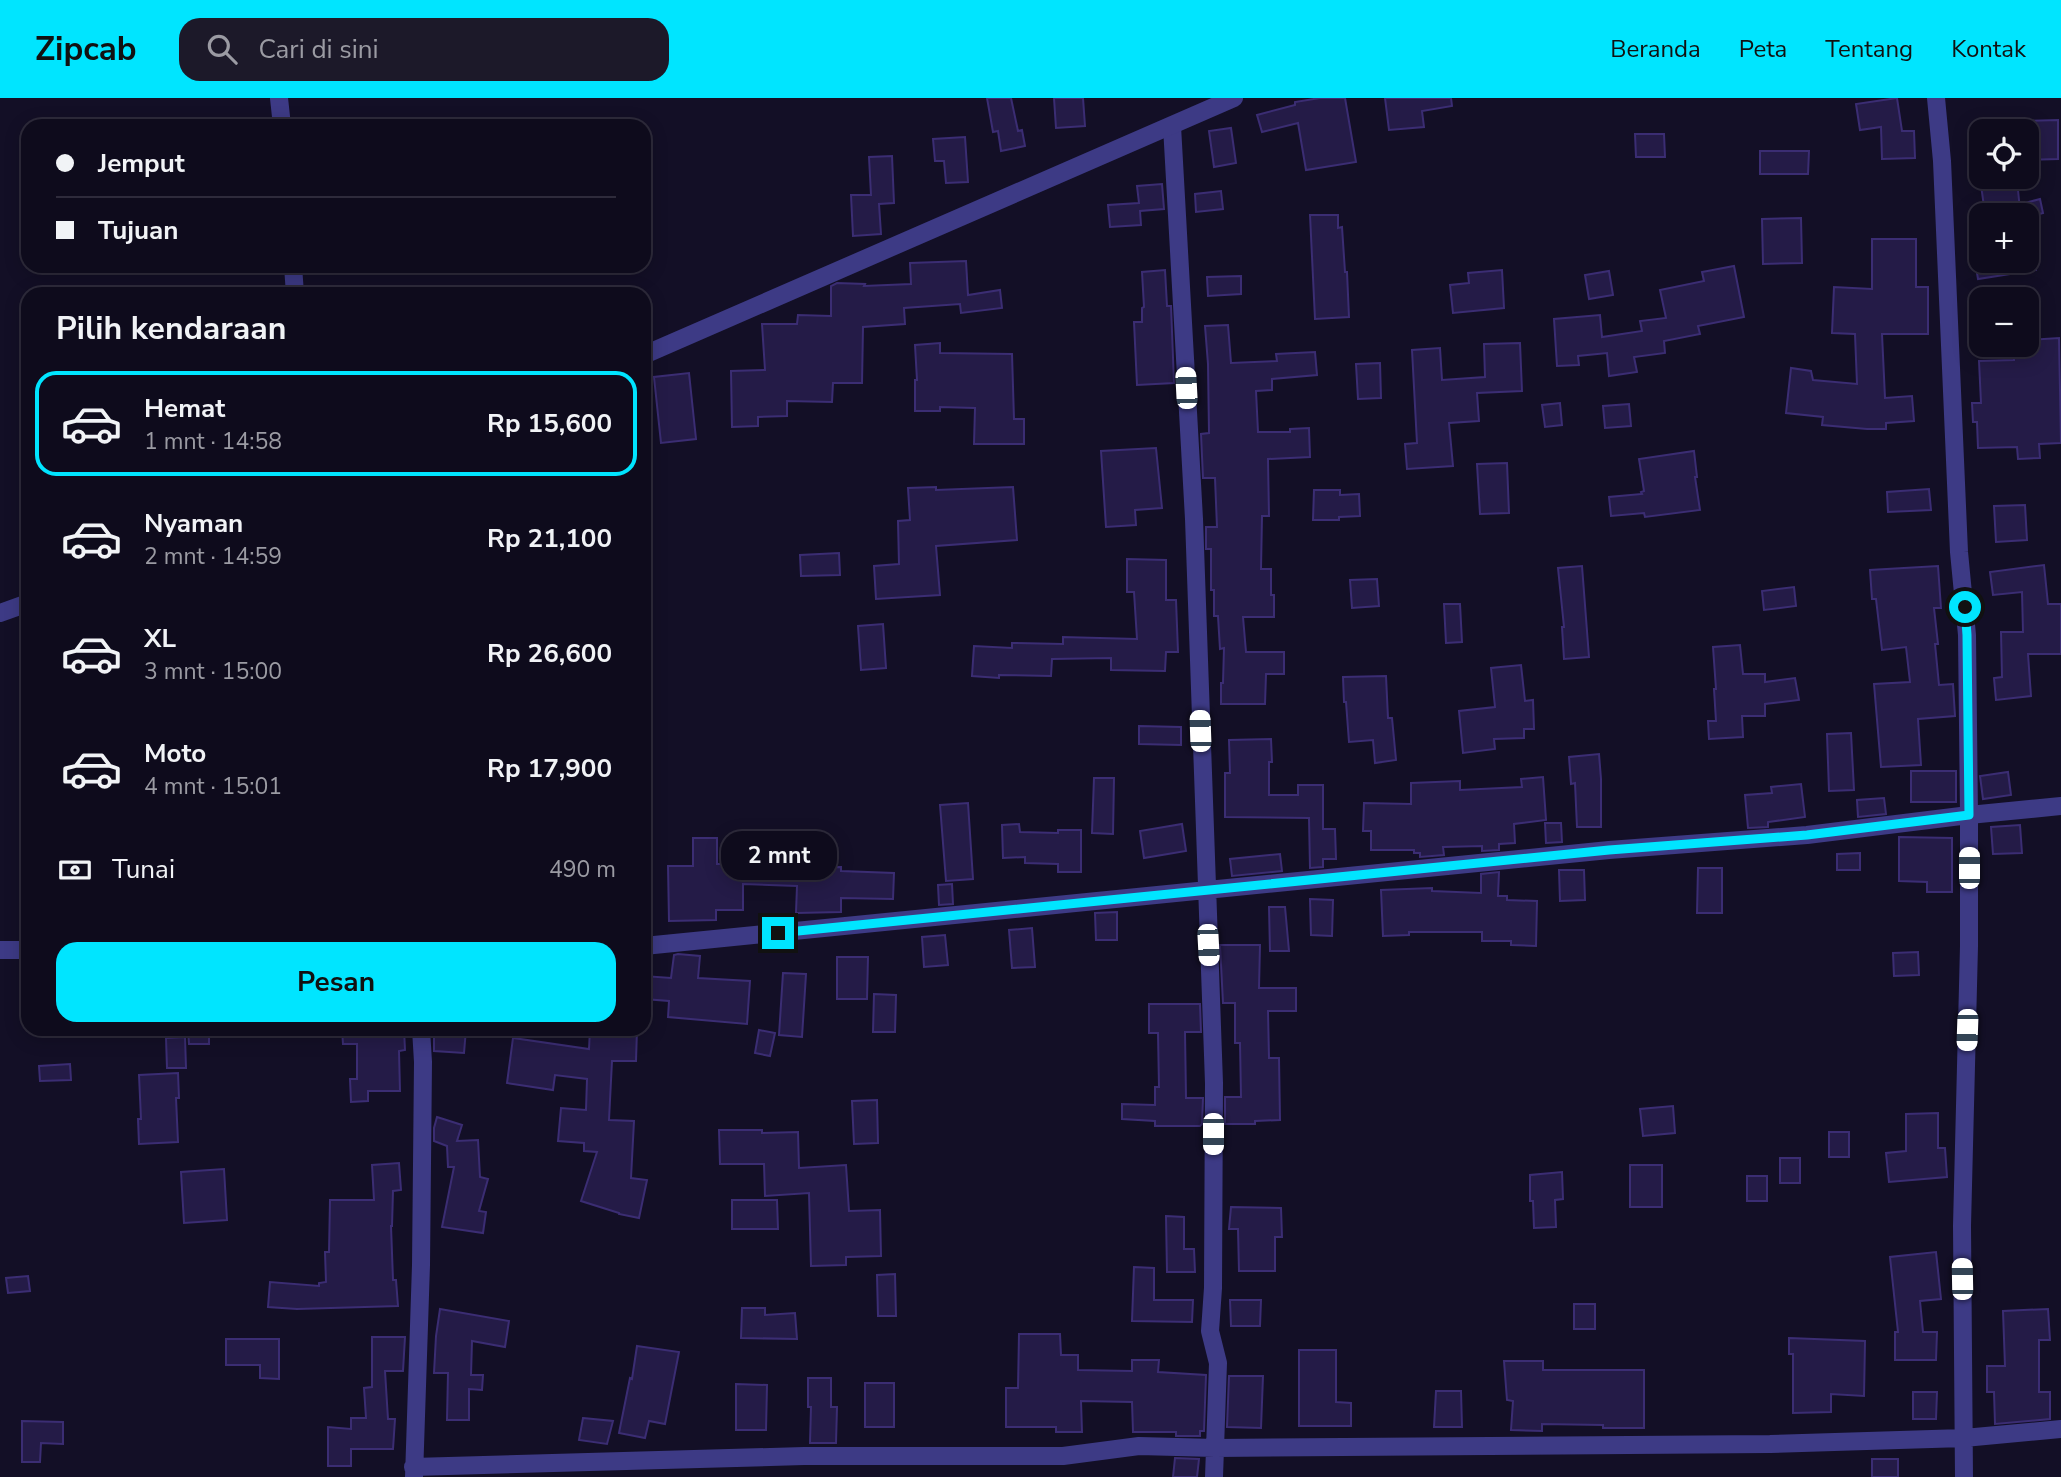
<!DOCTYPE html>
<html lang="id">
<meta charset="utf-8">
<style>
:root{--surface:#0e0b1c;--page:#1c1929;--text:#f1f3f6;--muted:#9b9ba3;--line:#2e2b3b;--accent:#00e5ff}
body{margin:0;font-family:"Nunito Sans",sans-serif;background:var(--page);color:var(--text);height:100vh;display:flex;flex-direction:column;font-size:26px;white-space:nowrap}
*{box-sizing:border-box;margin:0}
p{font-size:23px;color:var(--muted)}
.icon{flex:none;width:38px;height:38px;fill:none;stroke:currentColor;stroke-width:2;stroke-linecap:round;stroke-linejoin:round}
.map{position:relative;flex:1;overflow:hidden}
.details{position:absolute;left:21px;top:189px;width:630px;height:749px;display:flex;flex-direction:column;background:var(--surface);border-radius:21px;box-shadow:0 4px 18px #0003,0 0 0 2px var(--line)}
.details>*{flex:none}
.hud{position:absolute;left:21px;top:21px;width:630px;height:154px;border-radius:21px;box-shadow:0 4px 18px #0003,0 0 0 2px var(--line);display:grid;align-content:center;height:154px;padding:0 35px;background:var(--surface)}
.fabs{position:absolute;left:1969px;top:21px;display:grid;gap:14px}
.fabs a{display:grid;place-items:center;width:70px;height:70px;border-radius:14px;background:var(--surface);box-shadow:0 4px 18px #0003,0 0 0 2px var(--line);font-size:35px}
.end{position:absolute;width:32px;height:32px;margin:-16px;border:9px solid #00e5ff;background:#111;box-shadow:0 0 0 4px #111}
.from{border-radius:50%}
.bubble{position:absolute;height:49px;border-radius:21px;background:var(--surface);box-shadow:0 4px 18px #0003,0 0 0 2px var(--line);font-size:23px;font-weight:700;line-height:49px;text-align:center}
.car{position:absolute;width:21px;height:42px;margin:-21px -10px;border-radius:9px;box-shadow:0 0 5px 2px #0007;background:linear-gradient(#fff 24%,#345 0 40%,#fff 0 76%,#345 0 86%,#fff 0)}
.hud b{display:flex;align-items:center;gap:24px;height:66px;font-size:26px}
.hud b+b{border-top:2px solid var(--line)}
.hud i{width:18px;height:18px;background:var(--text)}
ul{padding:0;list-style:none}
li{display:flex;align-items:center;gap:21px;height:105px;margin:0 14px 10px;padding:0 21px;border:4px solid transparent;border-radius:21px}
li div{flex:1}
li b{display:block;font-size:26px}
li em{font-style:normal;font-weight:700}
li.selected{border-color:var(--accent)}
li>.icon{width:63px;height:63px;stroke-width:1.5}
h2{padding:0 35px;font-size:32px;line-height:84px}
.pay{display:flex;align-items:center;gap:18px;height:77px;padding:0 35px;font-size:26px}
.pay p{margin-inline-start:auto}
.action{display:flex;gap:14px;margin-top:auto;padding:14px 35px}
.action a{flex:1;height:80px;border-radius:21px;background:var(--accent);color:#111;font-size:28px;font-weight:700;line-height:80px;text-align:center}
header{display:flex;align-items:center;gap:42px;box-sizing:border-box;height:98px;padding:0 35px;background:var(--accent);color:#111}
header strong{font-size:33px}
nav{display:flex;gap:38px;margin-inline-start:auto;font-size:24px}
.search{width:490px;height:63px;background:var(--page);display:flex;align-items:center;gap:18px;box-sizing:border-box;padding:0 24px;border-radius:21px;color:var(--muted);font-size:26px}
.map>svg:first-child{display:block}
.building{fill:#241b47;stroke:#3b2d73;stroke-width:2}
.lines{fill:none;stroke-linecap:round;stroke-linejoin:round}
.minor{stroke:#3d3a85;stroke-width:18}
.tertiary{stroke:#3d3a85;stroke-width:18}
.route{stroke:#00e5ff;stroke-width:9}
</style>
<header>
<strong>Zipcab</strong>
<div class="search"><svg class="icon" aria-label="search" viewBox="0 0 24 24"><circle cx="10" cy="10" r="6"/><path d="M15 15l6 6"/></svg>Cari di sini</div>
<nav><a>Beranda</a><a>Peta</a><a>Tentang</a><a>Kontak</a></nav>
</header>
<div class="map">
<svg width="2061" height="1379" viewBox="0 0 2061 1379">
<rect width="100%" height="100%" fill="#130f26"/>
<path class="building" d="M987,0H1011L1018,33L1022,32L1025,48L1001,53L998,33L993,34Z
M1054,0H1083L1085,28L1056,30Z
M1320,0H1345L1356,64L1306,72L1298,25L1262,34L1257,17L1295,7V4Z
M1385,0H1451L1452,8L1422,13L1424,29L1389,32Z
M1897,0L1902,33H1914L1915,60L1882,61L1881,29L1860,32L1856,6Z
M2058,22V61L2026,62V23Z
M1231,30L1236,65L1214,69L1209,33Z
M1635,36H1664L1665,59H1636Z
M965,39L968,84L946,85L944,63H935L933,41Z
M1760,53H1809L1808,76H1760Z
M892,58L894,105L879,106L881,136L853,138L851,97H871L869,59Z
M2017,82L2020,112L1985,116L1981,87Z
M1162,86L1164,111L1140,113L1141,127L1110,129L1108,107L1139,105L1137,88Z
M1221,93L1223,111L1196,114L1195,96Z
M2040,101L2043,115L2028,119L2025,105Z
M1310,117H1338V130L1342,129L1345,174H1347L1349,219L1315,221Z
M1801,120L1802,165L1763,166L1762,121Z
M1872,141H1916V189H1928V236H1882L1885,300L1912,298L1914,323L1886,325V331H1867L1822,327L1823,319L1786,315L1791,270L1811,273L1813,282L1857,286L1855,236L1832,235L1834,189L1872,191Z
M966,163L968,197L1000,192L1002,210L961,215L960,206L904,210L905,226L863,229L862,285H833L832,304L787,303V318L758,319V328L732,329L731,273L765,272L762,226H797L798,217L831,218V188L837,185L865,186L864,188L911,186L910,165Z
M1975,163H2036V172L1978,181Z
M1734,168L1744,219L1698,228L1700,236L1664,243L1665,255L1634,259L1637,274L1609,278L1607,255L1578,258L1579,267L1557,268L1554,221L1600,217L1602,239L1642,233L1640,223L1666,220L1660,192L1704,183L1702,174Z
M1165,172L1167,208H1171L1174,285L1137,287L1134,224H1142V210L1144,209L1142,174Z
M1502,172L1504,210L1453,215L1450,187L1469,185L1468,175Z
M1609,173L1613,197L1589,201L1585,177Z
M1241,178V196L1208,198L1207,179Z
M1228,227L1231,265L1277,263L1276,256L1315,254L1317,277L1272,281V292L1256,293L1258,334H1290V331L1309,330L1310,359L1268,361L1269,418H1262L1261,471H1271V497H1274V519H1243L1246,554H1284V576H1266L1265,606H1221V585H1223L1224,550L1220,551L1218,518H1214V492H1211V451H1206V429H1217L1215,380H1203L1201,336L1209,335L1208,266L1205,228Z
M2059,240L2061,345L2039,346L2040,360L2018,361L2017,349L1978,350L1977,324H1973L1972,305H1981L1979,263L2014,262L2013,247H2026V242Z
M940,245V255L1012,256L1014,321H1024V346H974L975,310L940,309V313H915V282H917L915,247Z
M1520,245L1522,293L1477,295L1479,323L1449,325L1453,368L1407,371L1405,346L1417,345L1412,252L1440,250L1442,282L1485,279L1484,246Z
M1380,265L1381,300L1358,301L1356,266Z
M689,275L696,341L661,345L654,279Z
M1560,305L1562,327L1545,329L1542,307Z
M1629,306L1631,328L1605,330L1603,308Z
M1156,350L1162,410L1135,412L1136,427L1106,429L1101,353Z
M1694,353L1697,379H1695L1700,412L1645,419L1644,415L1611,418L1609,399L1642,396L1641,394L1644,393L1639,361Z
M1507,365L1509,415L1480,416L1477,366Z
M936,389V392L1013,389L1017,442L936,448L940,497L876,501L874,468L899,466L898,423L910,422L908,390Z
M1929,391L1931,412L1888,414L1887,394Z
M1314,392H1340V397L1359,396L1360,418L1339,419V422H1313Z
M2025,407L2027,442L1996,444L1994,408Z
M839,455L840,477L801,478L800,457Z
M1127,461L1166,462V502H1176L1178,554H1166L1165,573L1111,572V560L1052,561L1051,578L999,577V580L972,578L974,548L1012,550V545L1063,546V539L1137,541L1134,494H1127Z
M2044,467L2048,506H2061V556H2028L2031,598L1996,602L1994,580L2002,579L2001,534H2023L2022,494L1993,497L1990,474Z
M1582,468L1589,559L1564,561L1562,529H1564L1558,470Z
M1938,468L1941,510H1934L1938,546H1935L1939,587L1953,586L1955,618L1918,621L1921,667L1881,669L1874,586L1910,584L1906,549L1882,552L1876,501H1872L1870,472Z
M1377,481L1379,508L1352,510L1350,482Z
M1794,489L1796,508L1764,512L1762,493Z
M1444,506H1460L1462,544L1446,545Z
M883,526L886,570L861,572L858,528Z
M1740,547L1743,576H1765V584L1795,580L1799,602L1765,606V618H1742L1743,639L1709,641L1708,623H1716L1714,591H1716L1713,549Z
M1521,567L1525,603L1533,602L1534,631H1524V640L1494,641L1495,651L1463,655L1459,613L1495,609L1491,570Z
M1386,578L1388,620H1392L1396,662L1375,665L1373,642L1349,644L1346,604H1344L1343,579Z
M1139,628L1181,629V647L1139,646Z
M1851,635L1854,692L1829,693L1827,636Z
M1271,641L1272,664H1269V697H1298V687H1323V731H1335L1336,761H1323V769L1310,770L1309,720L1225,719V675H1230L1229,642Z
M1599,656L1601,681V729H1577L1575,685L1571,686L1569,659Z
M1911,673H1956V704H1911Z
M2008,674L2011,697L1983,701L1980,678Z
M1543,679L1546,722L1514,726L1515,745L1499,746V752L1482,753V748L1443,749L1444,757L1420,759V755H1414V752H1371V733H1363L1364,705L1411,706V685L1460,683V692L1522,689L1521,681Z
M1094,680H1114L1113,736L1092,735Z
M1801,686L1805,719L1768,724V729L1748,730L1745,697L1772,695L1771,689Z
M1884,700L1886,716L1858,719L1857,702Z
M968,705L973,781L946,783L940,707Z
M1545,725H1561L1562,744L1546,745Z
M1019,726L1020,734L1058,735V732H1081V774H1058V766L1025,765V759L1003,760L1002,727Z
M1182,726L1186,753L1144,760L1140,733Z
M2020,727L2022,755L1993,756L1991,729Z
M1899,739L1952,740V794H1927V784L1899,783Z
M693,740H717V766H749L750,759L778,761V770L841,769V773L894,775L893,801L841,800V814L796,815L797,788L743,786V812H716V822L669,823L668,768H693Z
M1860,755V772H1837V756Z
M1280,756L1282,773L1232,778L1230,761Z
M1698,770H1722V815H1697Z
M1559,772H1584L1585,802L1560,803Z
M1499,774L1498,798H1507V802L1537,803L1536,848L1511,847V843H1482V834H1409V837L1383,838L1381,792L1432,790V793L1481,795V776Z
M952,786L953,806L939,807L938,787Z
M1310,801L1333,802L1332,838L1311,837Z
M1269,809H1285L1289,853H1270Z
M1117,814V842H1096L1095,815Z
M1032,830L1035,869L1012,870L1009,832Z
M945,837L948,867L924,869L922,839Z
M1220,847H1260L1259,890H1296V913H1268L1269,960H1279L1280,1022L1255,1023V1026H1225V999H1241L1240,945H1235V905H1223Z
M1918,854L1919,877L1894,878L1893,855Z
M678,856L700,858L698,880L750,883L747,926L668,919L669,903L644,901V878L671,880L674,857Z
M837,859H868L867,901H837Z
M783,875L806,876L802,939L779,937Z
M874,896L896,897L895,934H873Z
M1149,906H1200L1201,934H1185L1186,1000H1203L1202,1026L1200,1028H1155V1023L1122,1021V1006L1155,1007V989H1159L1158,935H1149Z
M188,931H209V946H189Z
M342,931H404L405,952L399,953L400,993H368V1003L351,1004L350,981H357V946H343Z
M441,931H466L464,955L434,953V935L440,936Z
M590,931H637L636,963H612L609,1022L634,1023L631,1080L647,1082L639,1120L619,1116V1115L581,1103L597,1054L584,1053V1045L558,1043L561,1010L586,1012L587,981L555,977L553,992L507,985L513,940L589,951Z
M759,932L775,935L770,958L755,955Z
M185,939L186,970H167L166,940Z
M70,966L71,982L40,983L39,968Z
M178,975L179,1000H176L178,1044L139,1046L138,1021H141L139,977Z
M877,1002L878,1045L854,1046L852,1003Z
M1673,1008L1675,1035L1643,1038L1640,1011Z
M1938,1015V1050H1945L1947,1079L1889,1084L1886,1055L1906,1053V1016Z
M437,1019L462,1027L457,1043L478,1042L480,1079L488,1081L479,1113L486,1114L483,1135L442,1129L454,1069H448L447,1048L434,1043V1030Z
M719,1032H762V1035L798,1034L799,1070L846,1067L849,1113L880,1112L881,1158L846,1159V1167L811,1168L809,1095L765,1098L764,1066H720Z
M1829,1034H1849V1059H1829Z
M1780,1060H1800V1085H1780Z
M399,1065L401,1092L393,1093L392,1128H391L393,1182H396L398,1208L297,1211L268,1209L270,1184L319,1188V1185L326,1184L325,1154H329L330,1102H374L372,1067Z
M1630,1067H1662V1109H1630Z
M224,1071L227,1122L184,1125L181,1074Z
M1562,1074L1563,1101L1555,1102L1556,1129L1534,1130L1533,1103H1530V1077Z
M1747,1078H1767V1103H1747Z
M732,1102H777L778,1131H732Z
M1231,1109L1281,1110L1282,1139H1275V1173H1239L1238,1131H1229Z
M1166,1118L1184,1119V1151H1194L1195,1174H1167Z
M1936,1154L1941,1201L1920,1203L1923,1234H1937L1936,1262H1895V1234H1898L1890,1159Z
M1134,1169L1154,1170V1202H1193L1192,1224L1132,1223Z
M895,1176L896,1218H878L877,1177Z
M28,1178L30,1193L8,1195L6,1180Z
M1230,1202H1261L1260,1228H1231Z
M1574,1206H1595V1231H1574Z
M742,1210H765V1217L795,1215L797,1241L741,1240Z
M440,1211L509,1223L505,1249L472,1243L471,1277H483L482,1292L469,1291V1322H447L448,1275H434L436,1238Z
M2048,1211L2050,1242H2039V1294H2050V1321L1995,1326L1994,1294H1987V1268H2005L2003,1213Z
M1019,1236H1060L1061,1257H1078V1272L1132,1273V1262H1159L1158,1274L1206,1277L1204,1333H1200V1338H1176V1334H1133L1132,1304L1081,1303L1082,1334H1056V1329H1006V1290H1018Z
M372,1239H405L403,1273H385L388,1321H395L393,1351H351V1368H328V1329L351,1331V1320H366L364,1290L372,1289Z
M1789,1240L1865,1243L1864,1298L1831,1296V1314L1793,1315V1256H1789Z
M226,1241H279V1281L260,1280V1267H226Z
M637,1248L679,1254L665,1326L649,1323L645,1340L619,1335L630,1280L632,1281Z
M1299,1252H1336V1304L1351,1305V1328H1299Z
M1504,1263H1543V1272H1644V1330H1603V1327L1542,1326V1333L1511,1332L1513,1303L1507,1302Z
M1229,1278H1263L1261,1330L1227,1329Z
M808,1280H831V1309H837L836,1345H810L811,1309H808Z
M865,1285H894V1329H865Z
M736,1286L767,1287L766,1332H736Z
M1436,1293H1461L1462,1329H1434Z
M1913,1294H1937L1936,1321H1913Z
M583,1320L613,1323L607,1346L579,1342Z
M22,1323L63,1324V1346L41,1345L40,1364H22Z
M1175,1360L1199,1361L1197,1379H1173Z
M1872,1361H1898V1379H1872Z"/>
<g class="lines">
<path class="minor" d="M279,0L282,28
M1936,0L1942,63L1959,454L1967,537L1969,717L2061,708
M1172,28L1194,421L1214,985L1213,1190L1210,1233L1218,1265L1214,1379
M293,168L295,196
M644,848L1609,752L1807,737L1969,717V848L1962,1128L1964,1379
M0,852H28
M413,1369L804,1358H1063L1139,1348L1215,1350L1770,1346L1964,1340L2061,1331
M414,1379L421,1167L423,964L421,931"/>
<path class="tertiary" d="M644,257L1234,0
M0,515L28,505"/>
</g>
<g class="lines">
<path class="route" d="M778,835L1609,752L1807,737L1969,717L1967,537L1965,509"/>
</g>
</svg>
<div class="fabs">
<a><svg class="icon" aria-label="locate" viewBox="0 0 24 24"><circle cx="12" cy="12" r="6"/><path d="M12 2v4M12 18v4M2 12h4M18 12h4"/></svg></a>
<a>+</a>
<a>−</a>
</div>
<i class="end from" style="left:1965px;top:509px"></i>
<i class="end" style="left:778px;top:835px"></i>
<div class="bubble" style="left:721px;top:733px;width:116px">2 mnt</div>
<i class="car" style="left:1186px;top:290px;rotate:357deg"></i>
<i class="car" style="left:1200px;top:633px;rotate:358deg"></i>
<i class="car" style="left:1969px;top:770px;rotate:0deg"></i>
<i class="car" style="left:1208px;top:847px;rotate:177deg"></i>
<i class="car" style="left:1967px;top:932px;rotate:182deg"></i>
<i class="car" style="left:1213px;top:1036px;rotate:180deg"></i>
<i class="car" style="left:1962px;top:1181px;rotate:359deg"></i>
<div class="hud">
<b><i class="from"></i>Jemput</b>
<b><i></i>Tujuan</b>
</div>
<section class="details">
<h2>Pilih kendaraan</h2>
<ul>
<li class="selected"><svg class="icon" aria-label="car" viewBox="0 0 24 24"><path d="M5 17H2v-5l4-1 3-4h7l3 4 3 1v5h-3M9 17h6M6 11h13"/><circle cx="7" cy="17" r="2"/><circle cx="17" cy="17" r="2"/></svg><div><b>Hemat</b><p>1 mnt · 14:58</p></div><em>Rp 15,600</em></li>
<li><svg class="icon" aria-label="car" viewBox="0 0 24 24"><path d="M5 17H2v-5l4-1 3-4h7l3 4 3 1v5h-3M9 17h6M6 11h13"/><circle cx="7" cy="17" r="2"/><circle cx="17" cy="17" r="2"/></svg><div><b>Nyaman</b><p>2 mnt · 14:59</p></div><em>Rp 21,100</em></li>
<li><svg class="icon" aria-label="car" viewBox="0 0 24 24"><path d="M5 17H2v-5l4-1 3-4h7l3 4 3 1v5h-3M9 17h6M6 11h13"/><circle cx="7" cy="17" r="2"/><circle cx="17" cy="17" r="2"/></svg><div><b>XL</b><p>3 mnt · 15:00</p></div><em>Rp 26,600</em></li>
<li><svg class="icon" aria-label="car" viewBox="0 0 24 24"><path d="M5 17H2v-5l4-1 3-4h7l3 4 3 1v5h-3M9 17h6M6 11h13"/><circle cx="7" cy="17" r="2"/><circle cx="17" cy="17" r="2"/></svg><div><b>Moto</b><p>4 mnt · 15:01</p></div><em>Rp 17,900</em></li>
</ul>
<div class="pay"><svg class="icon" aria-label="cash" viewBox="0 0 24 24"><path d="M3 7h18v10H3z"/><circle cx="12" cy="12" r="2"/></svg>Tunai<p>490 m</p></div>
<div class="action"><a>Pesan</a></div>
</section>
</div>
